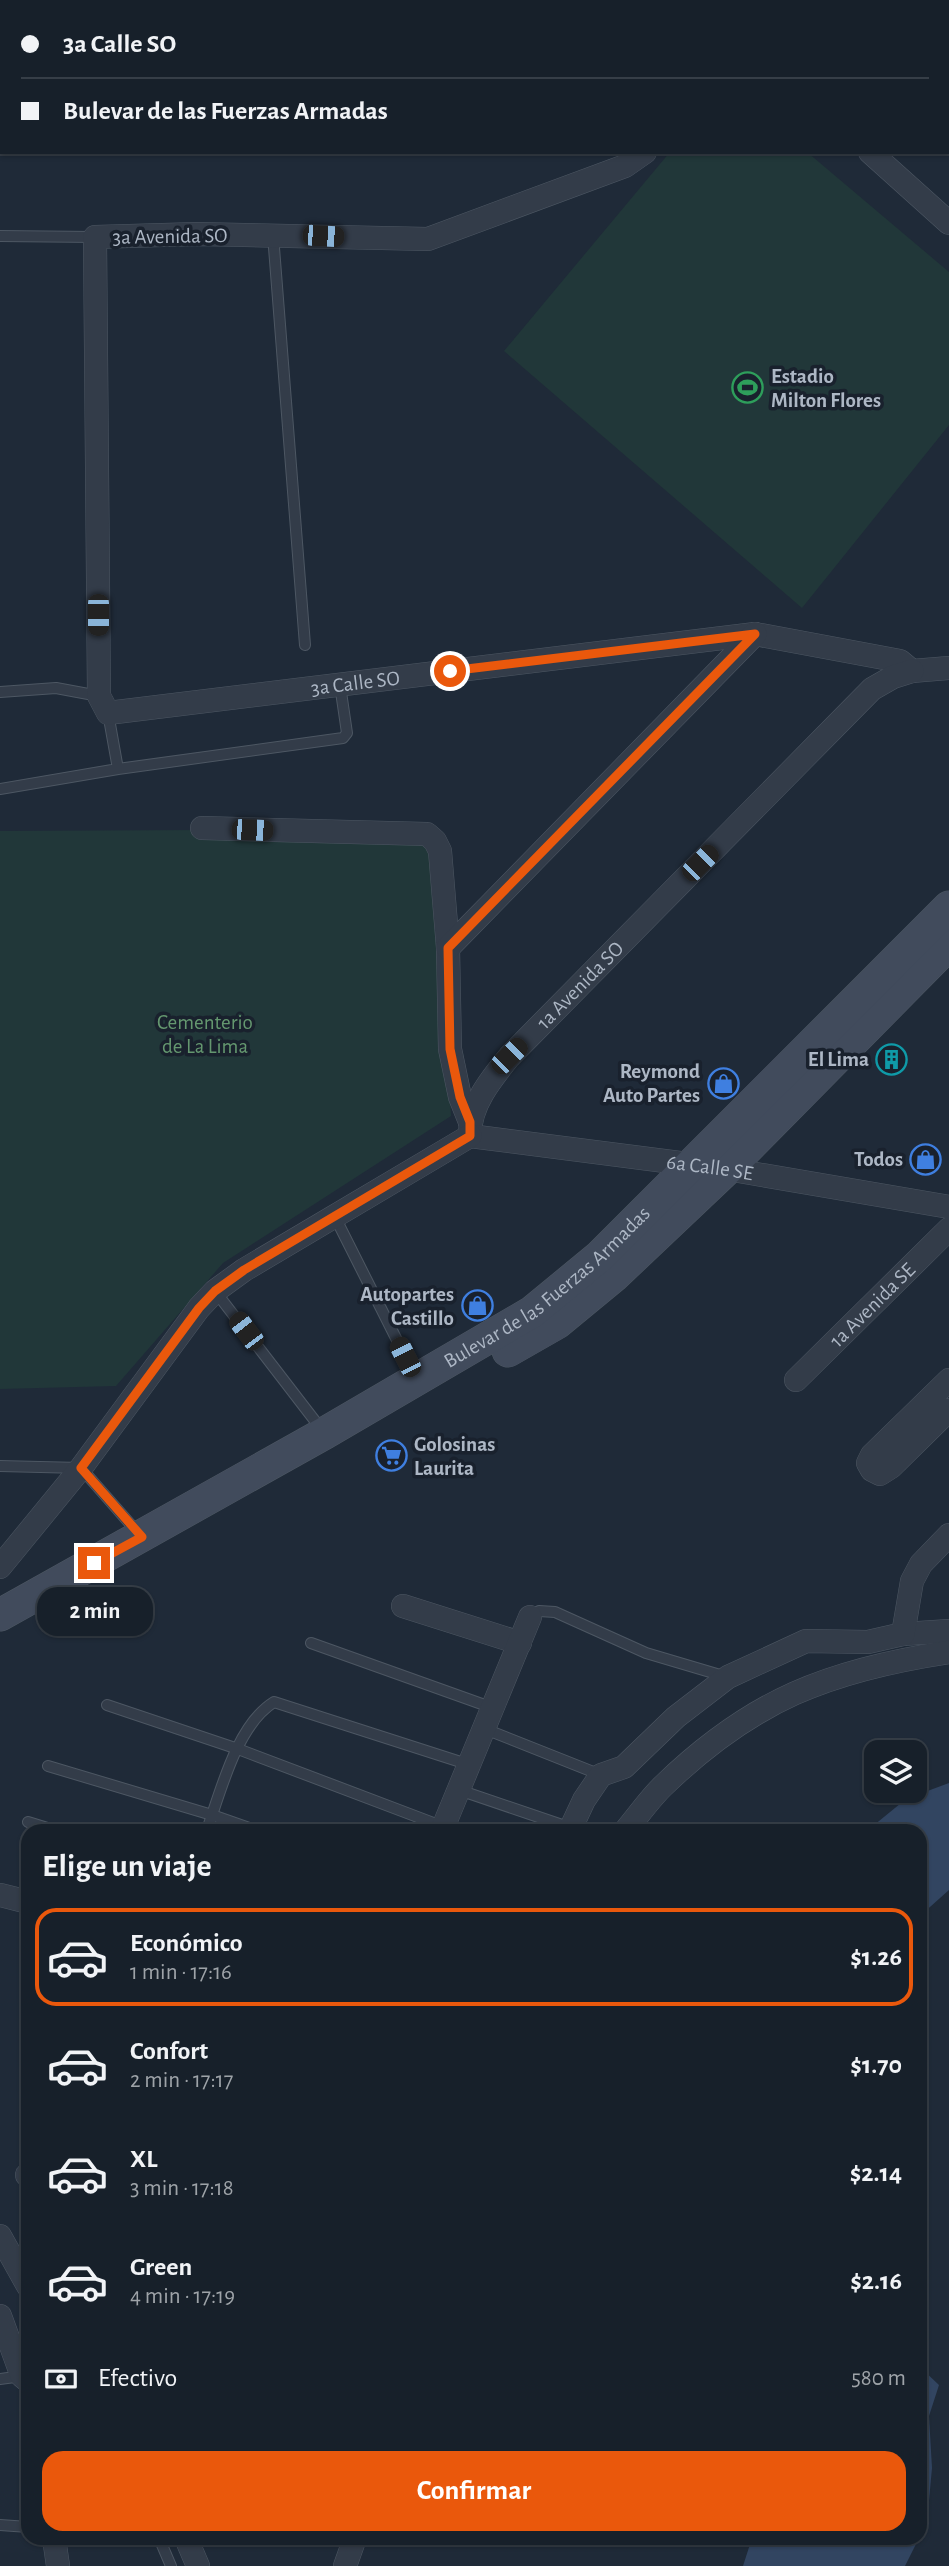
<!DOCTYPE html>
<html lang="es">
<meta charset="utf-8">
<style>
:root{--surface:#17202a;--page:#202832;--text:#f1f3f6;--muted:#9ea3a8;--line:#363e47;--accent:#ea580c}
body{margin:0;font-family:"Alegreya Sans",sans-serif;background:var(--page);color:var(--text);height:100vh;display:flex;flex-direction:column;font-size:26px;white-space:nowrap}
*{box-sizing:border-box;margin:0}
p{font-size:23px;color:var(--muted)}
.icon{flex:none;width:38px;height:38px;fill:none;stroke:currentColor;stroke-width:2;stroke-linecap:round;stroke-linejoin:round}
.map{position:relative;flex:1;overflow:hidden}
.details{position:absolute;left:21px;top:1824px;width:906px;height:721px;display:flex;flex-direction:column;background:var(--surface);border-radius:21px;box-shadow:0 2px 5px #0004,0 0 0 2px var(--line)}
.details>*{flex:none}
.top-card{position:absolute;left:0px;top:0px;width:950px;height:154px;box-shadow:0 2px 5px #0004,0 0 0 2px var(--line);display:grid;align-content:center;height:154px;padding:0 21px;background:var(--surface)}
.buttons{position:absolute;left:864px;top:1740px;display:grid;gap:14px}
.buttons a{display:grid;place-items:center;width:63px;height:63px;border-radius:14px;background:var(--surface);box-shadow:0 2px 5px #0004,0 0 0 2px var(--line);font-size:35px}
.end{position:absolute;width:32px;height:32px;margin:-16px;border:9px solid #ea580c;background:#fff;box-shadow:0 0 0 4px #fff}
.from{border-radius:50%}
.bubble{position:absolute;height:49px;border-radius:21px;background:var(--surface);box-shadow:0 2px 5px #0004,0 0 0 2px var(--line);font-size:23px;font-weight:600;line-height:49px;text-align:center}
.car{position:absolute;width:21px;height:42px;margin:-21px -10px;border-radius:9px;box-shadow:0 0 5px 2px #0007;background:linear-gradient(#222 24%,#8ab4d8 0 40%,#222 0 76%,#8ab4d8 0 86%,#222 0)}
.top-card b{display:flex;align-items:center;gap:24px;height:66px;font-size:26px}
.top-card b+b{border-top:2px solid var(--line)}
.top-card i{width:18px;height:18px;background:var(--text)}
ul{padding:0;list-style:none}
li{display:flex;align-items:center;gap:21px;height:98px;margin:0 14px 10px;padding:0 7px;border:4px solid transparent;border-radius:21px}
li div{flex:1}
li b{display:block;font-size:26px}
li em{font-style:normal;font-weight:600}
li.on{border-color:var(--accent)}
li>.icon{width:63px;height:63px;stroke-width:1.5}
h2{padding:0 21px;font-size:32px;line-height:84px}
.pay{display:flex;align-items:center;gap:18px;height:77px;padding:0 21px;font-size:26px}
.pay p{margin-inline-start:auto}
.action{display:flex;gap:14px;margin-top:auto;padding:14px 21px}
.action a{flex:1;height:80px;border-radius:21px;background:var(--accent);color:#fff;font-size:28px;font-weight:600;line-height:80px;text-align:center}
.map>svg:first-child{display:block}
.green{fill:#213739}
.water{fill:#324561}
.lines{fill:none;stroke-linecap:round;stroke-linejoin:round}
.lane-casing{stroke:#4d5763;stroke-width:12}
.street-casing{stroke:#4d5763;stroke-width:24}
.secondary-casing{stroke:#4d5763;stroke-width:33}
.lane{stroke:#333c49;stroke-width:10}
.street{stroke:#333c49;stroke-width:23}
.secondary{stroke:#414b5c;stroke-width:32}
.route{stroke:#ea580c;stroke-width:9}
.labels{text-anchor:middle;stroke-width:7;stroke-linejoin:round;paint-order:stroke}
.street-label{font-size:21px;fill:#adb7c5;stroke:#19212d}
.poi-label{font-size:21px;font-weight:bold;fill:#adb7c5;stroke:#19212d;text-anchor:end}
.park-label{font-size:21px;fill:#64976f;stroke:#19212d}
</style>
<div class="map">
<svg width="949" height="2566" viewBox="0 0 949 2566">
<rect width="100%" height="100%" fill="#1f2a38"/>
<path class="green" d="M670,152H807L949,272V425L802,608L504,351Z
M437,829L451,1116L223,1263L116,1386L0,1389V831Z"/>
<path class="water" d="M949,1783V1890L921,1915L920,1830H868L906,1799Z
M921,2368L939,2385L929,2416L932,2468L927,2522L921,2535Z
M752,2538H919L905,2566H743Z"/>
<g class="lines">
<defs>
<path id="lane" d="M677,2L679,0
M0,140H2
M273,235L305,645
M0,236L95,237
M0,692L56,688L99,696
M108,713L118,769
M0,789L118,769L343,738L347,733L340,685
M334,1215L416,1378
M215,1291L322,1430
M0,1466L81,1468L139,1534
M530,1617L539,1611L555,1612L646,1653L727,1677
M311,1643L493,1708
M107,1705L238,1749L444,1827
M485,1729L601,1775
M48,1766L212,1815L255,1830
M459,1790L571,1828
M28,1822L54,1830
M207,1830C221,1790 237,1725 274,1702L470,1765
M0,2379L22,2376
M0,2525L28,2527
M159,2538L171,2566"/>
<g id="street">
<path d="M699,0L701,2"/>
<path id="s1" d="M645,152L625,166L428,239L197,234L95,237L99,696L108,713L755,634L900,661L912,671L949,668"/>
<path d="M870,152L949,223"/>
<path d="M202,828L427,834L435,841L440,851L448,948L450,1049L460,1097L470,1122"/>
<path d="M448,948L755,634"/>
<path id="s2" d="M470,1136C469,1106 491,1079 509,1057L872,689L893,677L912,671"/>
<path id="s3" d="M470,1136L727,1169L949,1207"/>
<path id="s4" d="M796,1380L949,1229"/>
<path d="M949,1380L872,1455L868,1463L872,1470L880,1474L891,1467L949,1410"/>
<path d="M0,1567L81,1468L199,1308L215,1291L244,1270L470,1136"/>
<path d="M403,1606L520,1643"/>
<path d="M903,1634L949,1631"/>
<path d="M442,1830L530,1617"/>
<path d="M570,1830L584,1800L601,1775L624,1767L676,1717L728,1677L806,1641L868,1642L903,1634L912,1581L921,1564L949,1535"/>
<path d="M626,1830C638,1816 650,1798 664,1785C752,1700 829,1670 949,1652"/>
<path d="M0,1895L28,1902"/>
<path d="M27,2175H28"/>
<path d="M0,2236L28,2286"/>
<path d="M0,2316L22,2376L28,2381"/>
<path d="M54,2538L58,2566"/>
<path d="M186,2538L198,2566"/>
<path d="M345,2566L355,2538"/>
</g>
<g id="secondary">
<path d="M508,1351L557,1323L614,1276L727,1169L949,944"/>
<path id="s5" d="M0,1615L325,1433L532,1312L600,1256L949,907"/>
</g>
</defs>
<use href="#lane" class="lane-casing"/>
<use href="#street" class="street-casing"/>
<use href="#secondary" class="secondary-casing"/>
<use href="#lane" class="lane"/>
<use href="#street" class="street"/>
<use href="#secondary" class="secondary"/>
</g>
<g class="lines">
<path class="route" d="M94,1563L142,1537L81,1468L199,1308L215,1291L244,1270L470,1136V1122L460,1097L450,1049L448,948L755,634L450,671"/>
</g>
<defs>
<symbol id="stadium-ring" viewBox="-11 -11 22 22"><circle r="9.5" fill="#19212d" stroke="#2e9e5b" stroke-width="1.5"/><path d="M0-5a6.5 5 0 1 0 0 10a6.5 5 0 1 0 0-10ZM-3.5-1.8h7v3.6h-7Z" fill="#2e9e5b"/></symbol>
<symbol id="building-ring" viewBox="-11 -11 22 22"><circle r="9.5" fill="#19212d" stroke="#0f9aa8" stroke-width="1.5"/><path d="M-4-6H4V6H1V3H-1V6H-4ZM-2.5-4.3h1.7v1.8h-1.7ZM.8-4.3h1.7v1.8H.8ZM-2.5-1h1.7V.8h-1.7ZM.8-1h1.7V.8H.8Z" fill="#0f9aa8"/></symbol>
<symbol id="shop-ring" viewBox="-11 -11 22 22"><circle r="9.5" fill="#19212d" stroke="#3f7fe0" stroke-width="1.5"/><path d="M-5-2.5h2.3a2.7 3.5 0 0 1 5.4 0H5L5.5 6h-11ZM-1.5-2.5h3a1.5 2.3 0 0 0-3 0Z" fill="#3f7fe0"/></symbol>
<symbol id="supermarket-ring" viewBox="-11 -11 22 22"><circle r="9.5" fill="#19212d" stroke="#3f7fe0" stroke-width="1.5"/><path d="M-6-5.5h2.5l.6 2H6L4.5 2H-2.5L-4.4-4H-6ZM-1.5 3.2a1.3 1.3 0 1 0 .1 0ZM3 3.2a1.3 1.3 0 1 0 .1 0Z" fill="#3f7fe0"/></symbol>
</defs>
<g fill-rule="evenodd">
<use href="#stadium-ring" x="730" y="370" width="35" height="35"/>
<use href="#building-ring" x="874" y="1042" width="35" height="35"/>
<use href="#shop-ring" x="706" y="1066" width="35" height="35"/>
<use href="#shop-ring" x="908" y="1142" width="35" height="35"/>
<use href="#shop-ring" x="460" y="1288" width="35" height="35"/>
<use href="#supermarket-ring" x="374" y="1438" width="35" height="35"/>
</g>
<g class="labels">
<g class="street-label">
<text transform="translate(170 236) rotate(-1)" y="7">3a Avenida SO</text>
<text dy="7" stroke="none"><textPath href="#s1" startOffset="1295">3a Calle SO</textPath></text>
<text dy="7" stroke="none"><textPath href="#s2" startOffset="191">1a Avenida SO</textPath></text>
<text dy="7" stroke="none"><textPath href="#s3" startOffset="242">6a Calle SE</textPath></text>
<text dy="7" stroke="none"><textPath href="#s5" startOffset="639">Bulevar de las Fuerzas Armadas</textPath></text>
<text dy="7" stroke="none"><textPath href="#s4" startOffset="107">1a Avenida SE</textPath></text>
</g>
<g class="poi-label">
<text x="771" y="383" text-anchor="start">Estadio<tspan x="771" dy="24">Milton Flores</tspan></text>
<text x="869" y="1066">El Lima</text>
<text x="700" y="1078">Reymond<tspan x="700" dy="24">Auto Partes</tspan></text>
<text x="903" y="1166">Todos</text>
<text x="454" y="1301">Autopartes<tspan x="454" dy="24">Castillo</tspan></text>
<text x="414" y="1451" text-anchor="start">Golosinas<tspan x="414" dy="24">Laurita</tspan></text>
</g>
<g class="park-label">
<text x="205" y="1029">Cementerio<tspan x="205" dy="24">de La Lima</tspan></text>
</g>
</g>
</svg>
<div class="buttons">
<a><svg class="icon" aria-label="layers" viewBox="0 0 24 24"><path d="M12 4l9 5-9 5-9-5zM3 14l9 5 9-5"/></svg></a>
</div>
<i class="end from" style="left:450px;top:671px"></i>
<i class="end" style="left:94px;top:1563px"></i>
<div class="bubble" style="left:37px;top:1587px;width:116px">2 min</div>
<i class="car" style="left:323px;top:236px;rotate:93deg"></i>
<i class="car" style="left:98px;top:615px;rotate:180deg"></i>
<i class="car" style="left:252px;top:830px;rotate:92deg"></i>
<i class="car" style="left:700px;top:863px;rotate:45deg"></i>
<i class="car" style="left:509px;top:1056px;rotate:45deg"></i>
<i class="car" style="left:246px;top:1331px;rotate:323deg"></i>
<i class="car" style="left:405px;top:1357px;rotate:333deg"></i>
<div class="top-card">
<b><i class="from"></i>3a Calle SO</b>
<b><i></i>Bulevar de las Fuerzas Armadas</b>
</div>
<section class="details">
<h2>Elige un viaje</h2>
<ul>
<li class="on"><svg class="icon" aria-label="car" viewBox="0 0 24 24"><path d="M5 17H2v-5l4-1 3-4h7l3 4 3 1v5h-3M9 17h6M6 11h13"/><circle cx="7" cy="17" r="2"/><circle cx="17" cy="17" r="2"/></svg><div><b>Económico</b><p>1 min · 17:16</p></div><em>$1.26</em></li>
<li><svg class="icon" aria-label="car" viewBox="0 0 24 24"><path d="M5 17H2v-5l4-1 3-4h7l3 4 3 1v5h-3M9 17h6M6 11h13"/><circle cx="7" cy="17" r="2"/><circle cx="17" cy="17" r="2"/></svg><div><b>Confort</b><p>2 min · 17:17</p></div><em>$1.70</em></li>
<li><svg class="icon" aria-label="car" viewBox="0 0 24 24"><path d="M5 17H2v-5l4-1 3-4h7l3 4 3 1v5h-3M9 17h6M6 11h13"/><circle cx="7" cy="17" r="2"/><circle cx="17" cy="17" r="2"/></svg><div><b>XL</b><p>3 min · 17:18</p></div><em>$2.14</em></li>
<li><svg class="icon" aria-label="car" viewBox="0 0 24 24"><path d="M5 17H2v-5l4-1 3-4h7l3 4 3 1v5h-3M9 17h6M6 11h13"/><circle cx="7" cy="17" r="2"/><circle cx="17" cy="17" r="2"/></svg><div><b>Green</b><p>4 min · 17:19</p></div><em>$2.16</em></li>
</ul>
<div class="pay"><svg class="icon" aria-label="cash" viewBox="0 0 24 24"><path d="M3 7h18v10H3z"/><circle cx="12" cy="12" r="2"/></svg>Efectivo<p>580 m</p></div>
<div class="action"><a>Confirmar</a></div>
</section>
</div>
